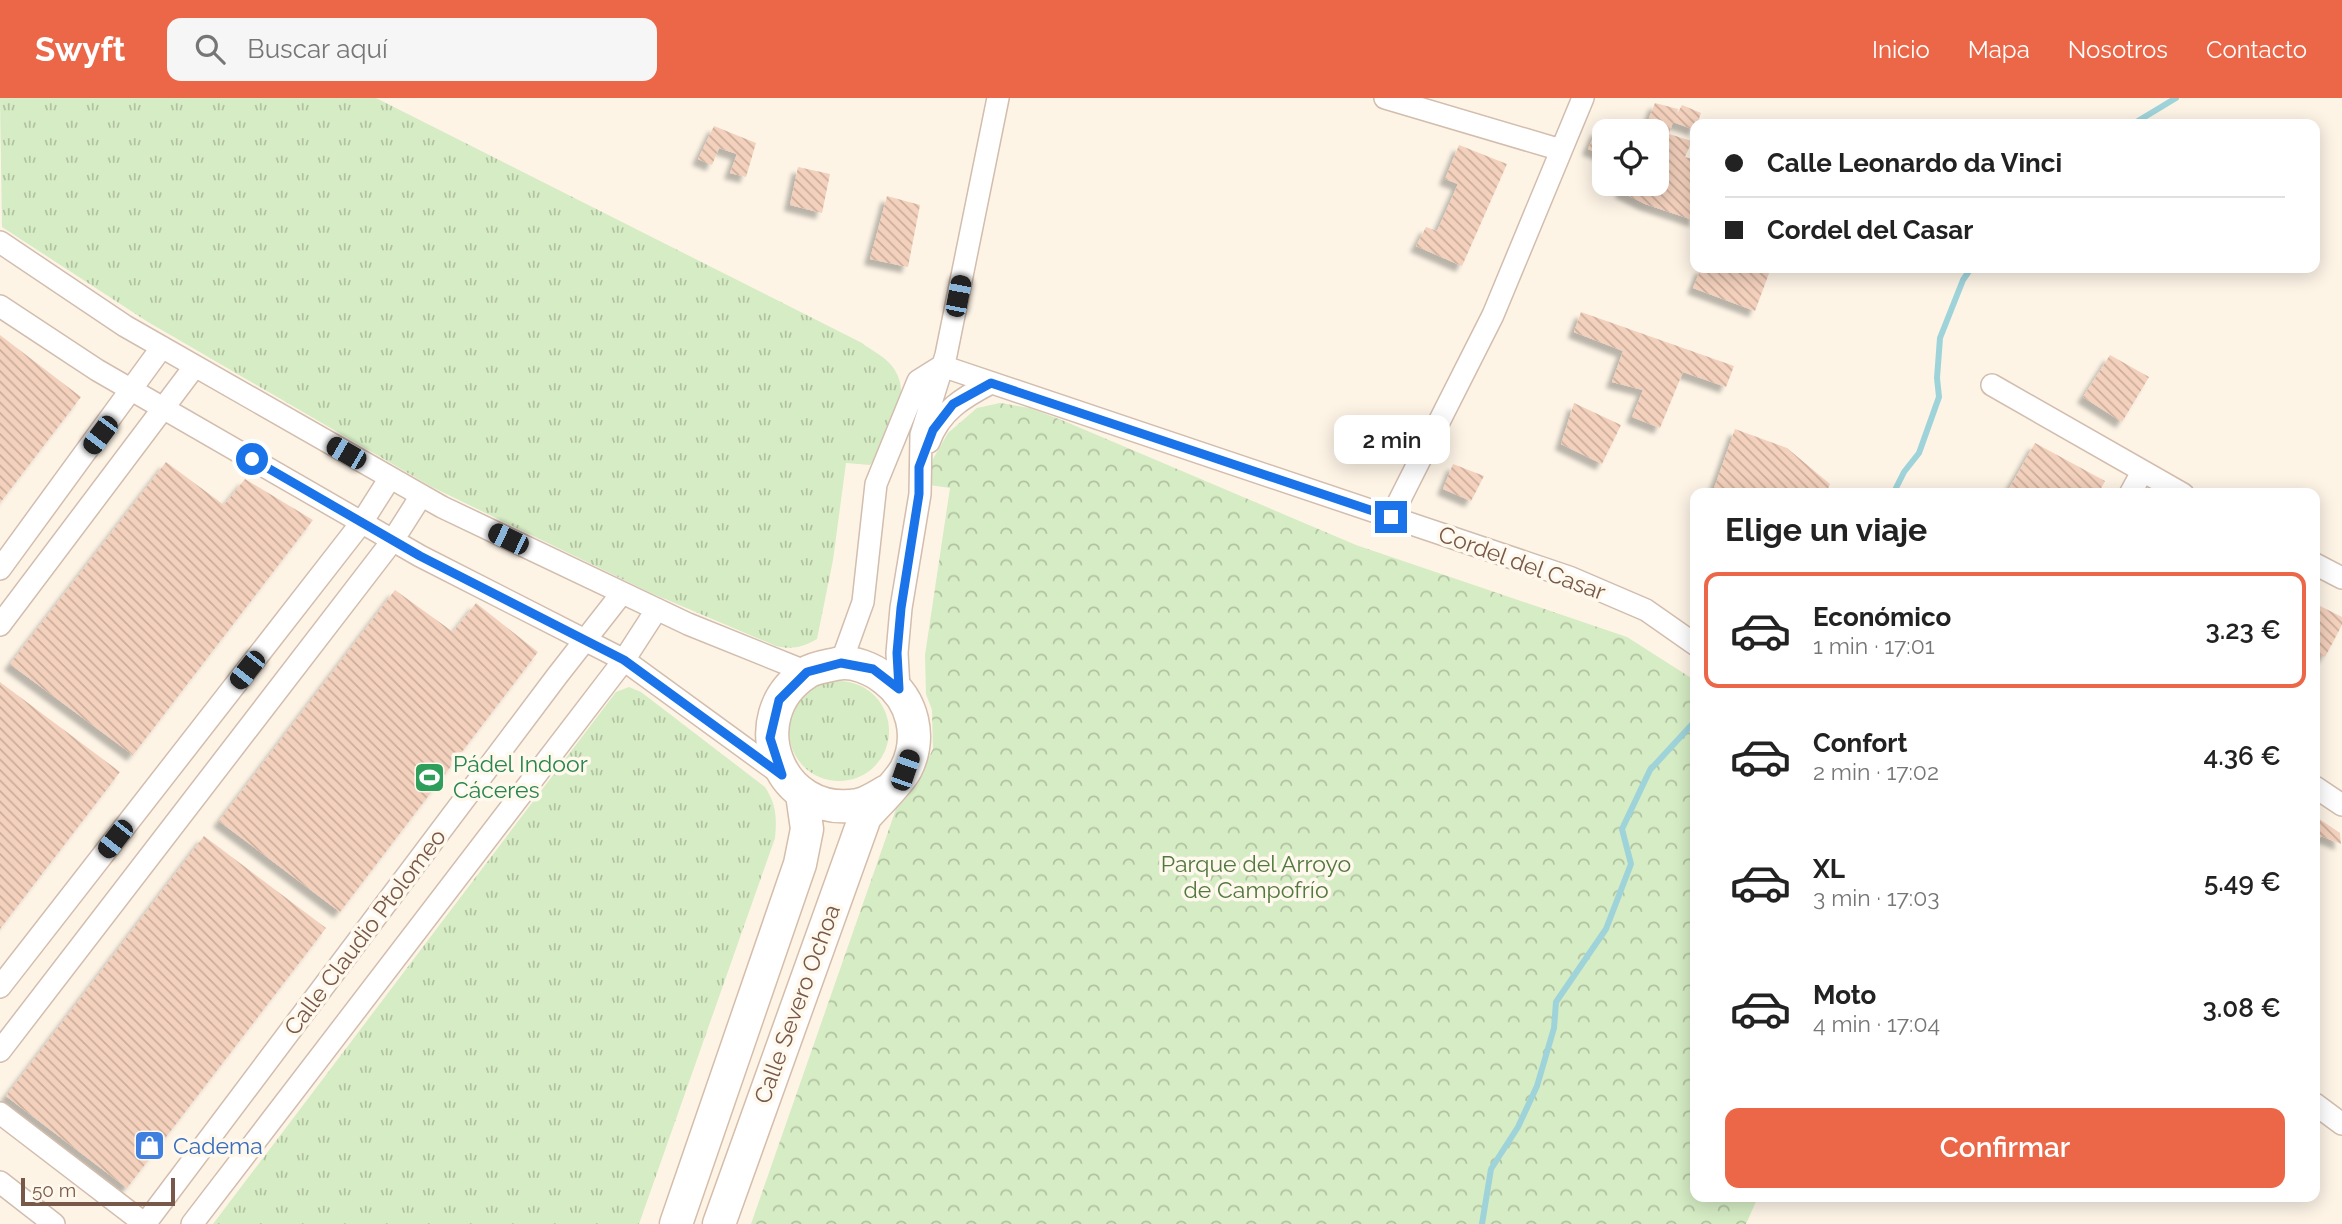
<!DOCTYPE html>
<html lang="es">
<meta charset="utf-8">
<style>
:root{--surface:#fff;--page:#f6f6f6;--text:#222;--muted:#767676;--line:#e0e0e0;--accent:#eb6747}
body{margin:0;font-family:Raleway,sans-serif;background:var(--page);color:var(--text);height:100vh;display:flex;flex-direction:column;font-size:26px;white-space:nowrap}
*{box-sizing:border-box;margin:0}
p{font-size:23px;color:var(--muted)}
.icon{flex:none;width:38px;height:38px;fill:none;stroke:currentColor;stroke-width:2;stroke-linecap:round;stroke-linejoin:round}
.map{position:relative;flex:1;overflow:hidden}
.details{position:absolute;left:1690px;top:390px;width:630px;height:714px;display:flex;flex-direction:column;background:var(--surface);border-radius:14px;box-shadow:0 4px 18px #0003}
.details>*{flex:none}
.top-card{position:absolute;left:1690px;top:21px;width:630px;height:154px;border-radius:14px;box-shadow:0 4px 18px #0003;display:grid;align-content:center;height:154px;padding:0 35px;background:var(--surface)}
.buttons{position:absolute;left:1592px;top:21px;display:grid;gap:14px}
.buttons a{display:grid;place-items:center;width:77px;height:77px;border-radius:14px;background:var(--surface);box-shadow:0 4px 18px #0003;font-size:35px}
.scale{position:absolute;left:21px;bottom:18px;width:154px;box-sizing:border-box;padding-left:7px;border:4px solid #785949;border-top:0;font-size:19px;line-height:24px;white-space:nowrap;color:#785949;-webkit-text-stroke:5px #fff8ed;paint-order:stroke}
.end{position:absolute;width:32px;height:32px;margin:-16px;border:9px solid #1a73e8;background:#fff;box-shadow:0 0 0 4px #fff}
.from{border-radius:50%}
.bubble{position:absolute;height:49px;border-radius:14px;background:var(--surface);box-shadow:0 4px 18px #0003;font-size:23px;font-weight:600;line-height:49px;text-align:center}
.car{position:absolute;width:21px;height:42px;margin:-21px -10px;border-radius:9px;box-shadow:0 0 5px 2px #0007;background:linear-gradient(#222 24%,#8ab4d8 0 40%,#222 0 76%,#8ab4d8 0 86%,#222 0)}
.top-card b{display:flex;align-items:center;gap:24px;height:66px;font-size:26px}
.top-card b+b{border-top:2px solid var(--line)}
.top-card i{width:18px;height:18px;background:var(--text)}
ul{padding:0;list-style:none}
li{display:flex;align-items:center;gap:21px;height:116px;margin:0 14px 10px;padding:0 21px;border:4px solid transparent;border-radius:14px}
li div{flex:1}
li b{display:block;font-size:26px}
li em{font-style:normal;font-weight:600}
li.current{border-color:var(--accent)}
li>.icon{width:63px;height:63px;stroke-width:1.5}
h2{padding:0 35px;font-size:32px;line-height:84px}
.primary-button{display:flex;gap:14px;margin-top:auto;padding:14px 35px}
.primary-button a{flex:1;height:80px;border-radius:14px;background:var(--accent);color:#fff;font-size:28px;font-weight:600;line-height:80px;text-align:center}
header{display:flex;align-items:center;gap:42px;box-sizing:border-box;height:98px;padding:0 35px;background:var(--accent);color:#fff}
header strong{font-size:33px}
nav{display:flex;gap:38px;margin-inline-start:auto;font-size:24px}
.search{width:490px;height:63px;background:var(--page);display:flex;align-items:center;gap:18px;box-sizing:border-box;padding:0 24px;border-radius:14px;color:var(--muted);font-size:26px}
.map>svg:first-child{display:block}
.grass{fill:url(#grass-tufts)}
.forest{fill:url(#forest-crowns)}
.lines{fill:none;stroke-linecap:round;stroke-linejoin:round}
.stream{stroke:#9fd3da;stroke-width:6}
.building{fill:url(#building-back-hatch);filter:url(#shadow)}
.minor-casing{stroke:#d2bdae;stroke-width:24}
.secondary-casing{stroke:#d5bdab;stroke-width:35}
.minor{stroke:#fff;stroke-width:21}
.secondary{stroke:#fff;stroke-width:32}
.route{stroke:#1a73e8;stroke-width:9}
.labels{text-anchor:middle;stroke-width:7;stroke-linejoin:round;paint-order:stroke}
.street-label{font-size:23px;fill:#785949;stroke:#fff8ed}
.leisure-label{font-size:23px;fill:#27864d;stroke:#fff8ed;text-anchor:start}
.park-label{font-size:23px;fill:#51783e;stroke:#fff8ed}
.shop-label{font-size:23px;fill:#366cbe;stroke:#fff8ed;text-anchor:start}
</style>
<header>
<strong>Swyft</strong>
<div class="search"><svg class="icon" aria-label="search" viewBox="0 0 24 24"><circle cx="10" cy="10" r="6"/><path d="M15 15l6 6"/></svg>Buscar aquí</div>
<nav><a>Inicio</a><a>Mapa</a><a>Nosotros</a><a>Contacto</a></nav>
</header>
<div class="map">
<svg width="2342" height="1126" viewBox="0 0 2342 1126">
<defs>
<pattern id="grass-tufts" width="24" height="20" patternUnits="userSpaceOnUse" patternTransform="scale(1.75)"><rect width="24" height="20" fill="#d5ecc4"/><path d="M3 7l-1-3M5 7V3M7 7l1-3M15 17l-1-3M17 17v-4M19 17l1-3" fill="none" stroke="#b2c2a1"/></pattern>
<pattern id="forest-crowns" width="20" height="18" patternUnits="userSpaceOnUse" patternTransform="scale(1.75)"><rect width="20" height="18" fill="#d5ecc4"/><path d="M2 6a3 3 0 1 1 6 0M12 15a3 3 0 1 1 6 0" fill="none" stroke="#b2c2a1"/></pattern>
<pattern id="building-back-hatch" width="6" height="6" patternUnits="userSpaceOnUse" patternTransform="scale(1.75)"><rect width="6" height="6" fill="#f4d1bd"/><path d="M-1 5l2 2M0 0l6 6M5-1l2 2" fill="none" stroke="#caad9c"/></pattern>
<filter id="shadow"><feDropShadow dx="-6" dy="6" stdDeviation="2" flood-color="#0004"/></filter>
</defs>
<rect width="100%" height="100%" fill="#fdf4e6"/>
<path class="grass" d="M0,0H376L862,245C871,252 885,259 892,268C915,297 890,343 870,367L846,365L833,462L817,541C803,549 792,552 776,548L651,495L432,389L148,224L2,129Z
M789 633a50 50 0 1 1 100 0a50 50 0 1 1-100 0Z
M629,589L641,594L765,689C776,706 777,719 775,740L639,1126H213L616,594Z"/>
<path class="forest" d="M1000,305L1030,310L1064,323L1356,447L1627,539L1696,583V1099H1758L1746,1126H751L896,711L908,698L933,651L932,612L926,596L925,557L950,390L929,387L933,361L948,335L977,310Z"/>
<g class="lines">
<path class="stream" d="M2133,26L2176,0
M1893,396L1904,374L1919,355L1939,299L1937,280L1940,240L1963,182L1971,170
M1482,1126L1491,1071L1518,1029L1537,988L1554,930L1556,904L1606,831L1631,766L1622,731L1650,672L1696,622"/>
</g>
<path class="building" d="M1655,5L1678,11L1676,18L1682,7L1701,15L1695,32L1673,24L1669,36L1645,30Z
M714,28L756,45L746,79L730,75L737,56L719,50L712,67L698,61Z
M1597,31L1605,34V58L1588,51Z
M1669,36L1692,43L1685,59L1696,62V123L1645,106L1621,94L1623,86H1657V50L1665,52Z
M1459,47L1507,66L1462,168L1416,148L1426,129L1437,133L1458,86L1445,81Z
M798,69L830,76L822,115L790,107Z
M887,98L920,107L908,169L870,161Z
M1701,170H1771L1755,213L1693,190Z
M1581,214L1734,268L1726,289L1683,274L1660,330L1632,319L1643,292L1612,284L1623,253L1574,234Z
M0,237L81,299L0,405Z
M2110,257L2149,279L2122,324L2083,299Z
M1574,305L1621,327L1602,366L1561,346Z
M1735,331L1787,350L1830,386L1826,396H1712Z
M2035,345L2105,383L2098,396H2006Z
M166,364L224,407L245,381L313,422L133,657L10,566Z
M1453,366L1484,378L1471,403L1443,391Z
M395,492L453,534L476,505L538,554L340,814L219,723Z
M2320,508L2342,519V527L2325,559L2315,554V518Z
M0,584L120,674L0,831Z
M2315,718L2340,735L2341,746L2321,738L2315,747Z
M204,738L326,830L127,1090L6,998Z"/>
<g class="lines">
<defs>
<path id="minor" d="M1385,0L1561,52
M0,144L125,228L442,409L688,526L807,574
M0,208L97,272L420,458L624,562L782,677
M942,268L1569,479L1646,512L1696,547
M1992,287L2183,396
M929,344C940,313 964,299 991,285
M2130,396L2142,374
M1391,419L1493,217L1583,0
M2315,466L2342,480
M0,471L162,249
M0,527L195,268
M841,565L863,504L876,386L918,283L942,268
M899,591L897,555L901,510L920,396L921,337L946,257L998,0
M2315,689L2342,707
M0,889L362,424L390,380
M0,953L393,442L421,398
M2315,1006L2342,1026
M0,1015L145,1126
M0,1084L54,1126
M145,1126L557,578L622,495
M192,1126L624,562L657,511"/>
<path id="secondary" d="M676,1126L800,766L807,731L802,696
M719,1126L865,719C877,705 898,686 906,671C922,639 913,602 885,581C873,571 852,562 836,566C827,568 813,570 806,575C740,618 778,721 858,707C868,705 878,698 887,693"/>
</defs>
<use href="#minor" class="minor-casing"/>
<use href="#secondary" class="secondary-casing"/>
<use href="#minor" class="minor"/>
<use href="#secondary" class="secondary"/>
</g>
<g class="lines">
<path class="route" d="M252,361L420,458L624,562L782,677L770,640L779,602L807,574L841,565L873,571L899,591L897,555L901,510L919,396V369L933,332L953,306L991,285L1391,419"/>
</g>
<defs>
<symbol id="stadium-square" viewBox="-11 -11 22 22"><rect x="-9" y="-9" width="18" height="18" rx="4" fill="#2e9e5b" stroke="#fff8ed"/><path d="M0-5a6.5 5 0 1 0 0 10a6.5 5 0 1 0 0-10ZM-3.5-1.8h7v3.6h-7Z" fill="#fff"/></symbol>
<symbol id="shop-square" viewBox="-11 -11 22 22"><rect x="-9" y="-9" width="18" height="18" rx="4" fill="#3f7fe0" stroke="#fff8ed"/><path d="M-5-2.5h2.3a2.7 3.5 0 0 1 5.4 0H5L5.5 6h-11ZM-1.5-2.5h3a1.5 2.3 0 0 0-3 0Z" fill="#fff"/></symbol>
</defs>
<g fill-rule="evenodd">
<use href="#stadium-square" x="412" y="662" width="35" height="35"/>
<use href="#shop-square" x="132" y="1030" width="35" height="35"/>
</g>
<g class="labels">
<g class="street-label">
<text transform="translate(1522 465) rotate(20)" y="8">Cordel del Casar</text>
<text transform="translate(365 834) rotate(-53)" y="8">Calle Claudio Ptolomeo</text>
<text transform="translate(797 906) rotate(-70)" y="8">Calle Severo Ochoa</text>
</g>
<g class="leisure-label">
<text x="453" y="674">Pádel Indoor<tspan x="453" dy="26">Cáceres</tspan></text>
</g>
<g class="park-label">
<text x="1256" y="774">Parque del Arroyo<tspan x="1256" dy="26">de Campofrío</tspan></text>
</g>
<g class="shop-label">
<text x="173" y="1056">Cadema</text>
</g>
</g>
</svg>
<div class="buttons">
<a><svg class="icon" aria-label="locate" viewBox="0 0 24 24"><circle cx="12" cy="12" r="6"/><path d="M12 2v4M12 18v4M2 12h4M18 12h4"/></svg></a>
</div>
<div class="scale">50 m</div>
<i class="end from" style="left:252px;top:361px"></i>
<i class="end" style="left:1391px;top:419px"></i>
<div class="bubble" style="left:1334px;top:317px;width:116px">2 min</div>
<i class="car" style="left:958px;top:198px;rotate:11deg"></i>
<i class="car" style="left:100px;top:337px;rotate:217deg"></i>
<i class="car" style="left:346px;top:355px;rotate:300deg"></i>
<i class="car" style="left:508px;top:441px;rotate:296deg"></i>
<i class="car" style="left:247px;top:572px;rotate:218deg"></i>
<i class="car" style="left:905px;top:672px;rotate:19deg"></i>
<i class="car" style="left:115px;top:741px;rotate:218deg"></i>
<div class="top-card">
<b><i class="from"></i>Calle Leonardo da Vinci</b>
<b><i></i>Cordel del Casar</b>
</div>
<section class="details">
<h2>Elige un viaje</h2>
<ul>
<li class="current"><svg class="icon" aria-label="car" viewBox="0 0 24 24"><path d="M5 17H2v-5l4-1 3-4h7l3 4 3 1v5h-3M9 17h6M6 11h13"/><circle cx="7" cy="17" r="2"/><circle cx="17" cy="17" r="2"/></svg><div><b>Económico</b><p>1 min · 17:01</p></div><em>3.23 €</em></li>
<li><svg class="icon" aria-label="car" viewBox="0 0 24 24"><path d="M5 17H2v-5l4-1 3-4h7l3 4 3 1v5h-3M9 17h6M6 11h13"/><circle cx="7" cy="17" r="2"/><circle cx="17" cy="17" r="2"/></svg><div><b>Confort</b><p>2 min · 17:02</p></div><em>4.36 €</em></li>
<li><svg class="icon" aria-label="car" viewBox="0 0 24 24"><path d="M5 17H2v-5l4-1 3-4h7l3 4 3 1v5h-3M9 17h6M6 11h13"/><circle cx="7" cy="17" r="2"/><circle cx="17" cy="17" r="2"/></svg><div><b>XL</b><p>3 min · 17:03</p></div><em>5.49 €</em></li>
<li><svg class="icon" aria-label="car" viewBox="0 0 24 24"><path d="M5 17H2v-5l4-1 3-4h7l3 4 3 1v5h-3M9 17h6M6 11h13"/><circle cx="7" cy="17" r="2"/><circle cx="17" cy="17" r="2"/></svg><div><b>Moto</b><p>4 min · 17:04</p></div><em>3.08 €</em></li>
</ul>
<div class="primary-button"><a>Confirmar</a></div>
</section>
</div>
